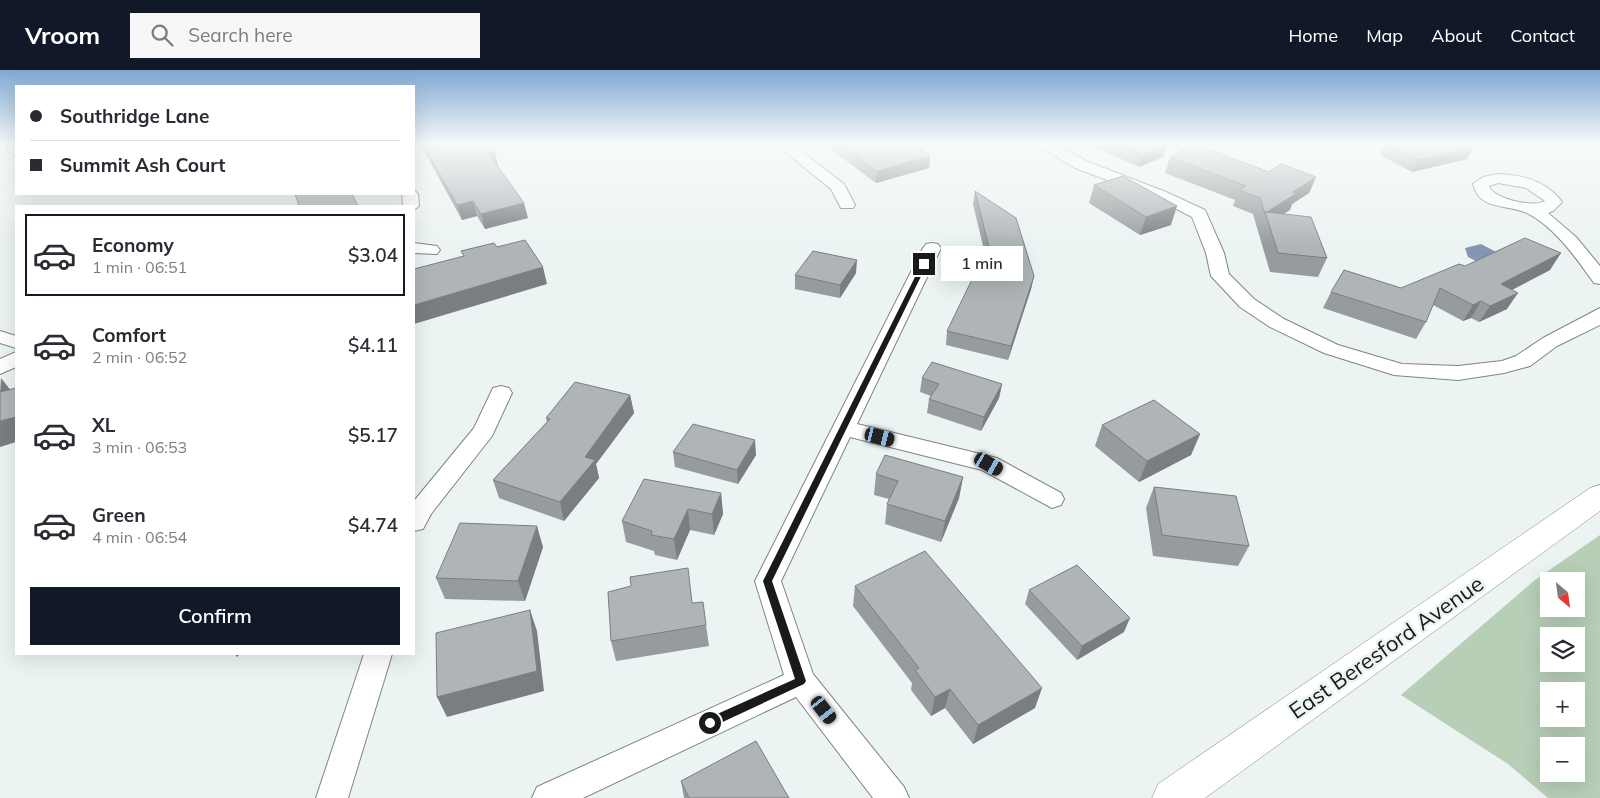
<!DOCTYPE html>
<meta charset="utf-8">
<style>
:root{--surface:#fff;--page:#f7f7f7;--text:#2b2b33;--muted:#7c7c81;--line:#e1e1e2;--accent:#111827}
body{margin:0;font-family:Mulish,sans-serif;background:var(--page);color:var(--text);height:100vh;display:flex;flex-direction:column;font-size:19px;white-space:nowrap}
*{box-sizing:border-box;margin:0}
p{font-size:16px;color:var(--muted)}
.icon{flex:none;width:28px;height:28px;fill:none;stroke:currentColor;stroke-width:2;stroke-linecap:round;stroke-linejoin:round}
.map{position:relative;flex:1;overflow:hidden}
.details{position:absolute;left:15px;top:135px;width:400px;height:450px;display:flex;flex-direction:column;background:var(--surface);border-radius:0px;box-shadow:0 5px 20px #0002}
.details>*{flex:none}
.top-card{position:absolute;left:15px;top:15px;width:400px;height:110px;border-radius:0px;box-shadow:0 5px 20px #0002;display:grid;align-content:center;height:110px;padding:0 15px;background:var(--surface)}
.needle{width:32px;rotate:151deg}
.fabs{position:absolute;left:1540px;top:502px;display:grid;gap:10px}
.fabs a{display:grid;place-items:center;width:45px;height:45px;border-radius:0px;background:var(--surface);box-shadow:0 5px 20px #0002;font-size:25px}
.end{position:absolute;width:22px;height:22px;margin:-11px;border:6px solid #191b1b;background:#fff;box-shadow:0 0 0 2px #fff}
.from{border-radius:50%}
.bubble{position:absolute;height:35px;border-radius:0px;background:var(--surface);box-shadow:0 5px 20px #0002;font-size:16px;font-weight:600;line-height:35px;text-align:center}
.car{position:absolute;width:15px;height:30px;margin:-15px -8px;border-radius:6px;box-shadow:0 0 4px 1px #0007;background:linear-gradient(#222 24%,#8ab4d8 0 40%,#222 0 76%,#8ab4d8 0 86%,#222 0)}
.top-card b{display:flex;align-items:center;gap:18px;height:48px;font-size:19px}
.top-card b+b{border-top:1px solid var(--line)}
.top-card i{width:12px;height:12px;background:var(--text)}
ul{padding:9px 0 0;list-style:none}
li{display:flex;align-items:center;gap:15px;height:82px;margin:0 10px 8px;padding:0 5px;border:2px solid transparent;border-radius:0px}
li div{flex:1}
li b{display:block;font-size:19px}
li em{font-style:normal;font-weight:600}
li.active{border-color:var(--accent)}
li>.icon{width:45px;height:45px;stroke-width:1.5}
.primary-button{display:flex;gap:10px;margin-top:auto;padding:10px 15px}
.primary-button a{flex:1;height:58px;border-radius:0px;background:var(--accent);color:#fff;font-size:20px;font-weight:600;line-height:58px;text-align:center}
header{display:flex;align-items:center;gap:30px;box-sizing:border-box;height:70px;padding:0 25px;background:var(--accent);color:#fff}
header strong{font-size:24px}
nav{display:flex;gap:28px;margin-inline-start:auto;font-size:18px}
.search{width:350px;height:45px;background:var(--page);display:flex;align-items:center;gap:12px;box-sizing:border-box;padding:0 18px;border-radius:0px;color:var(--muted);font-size:19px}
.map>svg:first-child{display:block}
.green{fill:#b7ceb7;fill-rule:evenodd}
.water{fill:#8496b3}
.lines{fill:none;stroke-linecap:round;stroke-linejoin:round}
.minor-casing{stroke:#7f8485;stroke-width:2}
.tertiary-casing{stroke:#7f8485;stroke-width:1}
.minor{fill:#fff;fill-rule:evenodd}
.tertiary{fill:#fff;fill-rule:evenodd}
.wall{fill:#969b9d}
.shaded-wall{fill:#7a7e80}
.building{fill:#afb4b7;stroke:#7a7e80}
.route{fill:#191b1b}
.labels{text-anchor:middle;stroke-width:5;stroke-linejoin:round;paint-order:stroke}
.near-street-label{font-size:22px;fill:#191b1b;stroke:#ecf3f3}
</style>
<header>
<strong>Vroom</strong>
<div class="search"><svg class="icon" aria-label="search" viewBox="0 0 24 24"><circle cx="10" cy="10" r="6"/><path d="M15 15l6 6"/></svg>Search here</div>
<nav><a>Home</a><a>Map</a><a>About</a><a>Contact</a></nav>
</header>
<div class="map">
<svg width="1600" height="728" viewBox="0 0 1600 728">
<rect width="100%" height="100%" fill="#ecf3f3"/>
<path class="green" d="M1600,465V728H1548L1508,694L1401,625L1535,510ZM1549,511H1576V539H1549ZM1549,566H1576V594H1549ZM1549,621H1576V649H1549ZM1549,676H1576V704H1549Z"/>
<path class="water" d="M1481,174L1498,183L1484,195L1468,187L1465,178Z"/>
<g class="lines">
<defs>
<path id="minor" d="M8,74H16V86L7,81Z
M775,74H792L844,114L855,135L853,138H841L831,119Z
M1036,74H1054L1086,91L1166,122L1205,140L1224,183L1229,204L1254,229L1284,249L1338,275L1402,294L1458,296L1502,291L1516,286L1543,268L1600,238V255L1557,276L1530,296L1504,303L1458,310L1394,305L1324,283L1270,257L1240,237L1211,206L1206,183L1192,147L1155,128L1075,98Z
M1498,104C1523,105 1547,111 1562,132L1553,141L1548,143L1576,167L1600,196V214L1594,213C1576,188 1555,157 1527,143C1508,134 1479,141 1473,114L1483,107ZM1498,113L1526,118L1545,131C1534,138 1493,129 1489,116Z
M414,120L418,124L419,136L414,140V136H403L402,124H414Z
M414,173L437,176L440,180L437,184L414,183Z
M932,173L938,174L941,178L857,354L997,388L1061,423L1064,429L1061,435L1052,438L982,400L850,367L781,511L813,604L904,717L909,728H873L796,627L583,728H532L537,717L784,605L755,511L923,178L926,174Z
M0,261L16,266V278L0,273Z
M16,282V297L0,304V289Z
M501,316L509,318L512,323L492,366L431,444L423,459L414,461V431L474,358L493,318Z
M364,584H392L348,728H316Z"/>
<path id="tertiary" d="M1600,415V441L1205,728H1152L1158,714L1590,418Z"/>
</defs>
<use href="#minor" class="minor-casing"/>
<use href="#tertiary" class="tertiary-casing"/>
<use href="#minor" class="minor"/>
<use href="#tertiary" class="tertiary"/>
</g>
<path class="wall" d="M420,74H489L498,96L528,148L485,159L477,146L462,150Z
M824,74H912L930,86L929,98L876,113Z
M1097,74H1167L1163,87L1139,97L1096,78Z
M1385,74H1468L1474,77L1467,89L1412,102L1380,85Z
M1170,87L1269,102L1316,107L1309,123L1292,134L1290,140L1283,144L1327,188L1318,207L1270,202L1253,144L1233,136L1235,130L1165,103Z
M1094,115L1171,155L1140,165L1089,133Z
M975,121L1034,206L1031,219L1008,290L946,275L947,261L988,197L973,134Z
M1465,196L1550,200L1512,220L1507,239L1479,252L1471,248L1463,251L1433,235L1426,252L1416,269L1323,238L1331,222L1401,218Z
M856,203L840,228L795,219V205Z
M922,308L1002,314L999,328L981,361L927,343L929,329L931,326L920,322Z
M630,325L634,343L596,394L599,408L564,451L499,428L493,410L547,352L546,348Z
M1102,355L1200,364L1191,385L1139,412L1095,376Z
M673,382L756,385L738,414L675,397Z
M876,404L963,407L959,428L941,472L885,454L887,434L889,429L874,425Z
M1154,417L1249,476L1238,496L1153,486L1146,438Z
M721,423L723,444L714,465L690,460L677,490L655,485L654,481L626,472L622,451Z
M543,477L525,531L445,529L436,508Z
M855,516L1035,638L973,674L945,638L931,646L911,620L912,613L853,536Z
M1029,520L1124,562L1077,590L1025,534Z
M692,533L706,555L709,576L616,591L611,571Z
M681,711L789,728H684Z"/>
<path class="shaded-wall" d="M1167,74L1163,87L1139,97L1143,85Z
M1474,77L1467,89L1412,102L1418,90Z
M495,82L498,96L489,84Z
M930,86L929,98L876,113L877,101Z
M1316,107L1309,123L1292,134L1290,140L1269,153L1266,143L1293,122Z
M473,131L477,146L462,150L457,135Z
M524,133L528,148L485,159L481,144Z
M1177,136L1171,155L1140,165L1146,147Z
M1561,183L1550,200L1490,231L1501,214Z
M857,190L856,203L840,228V215Z
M543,197L547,214L414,254V235Z
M1034,206L1031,219L1008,290L1011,276Z
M1518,223L1507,239L1479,252L1490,236Z
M1481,231L1471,248L1463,251L1473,235Z
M1,308L16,327L0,323Z
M1002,314L999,328L981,361L984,347Z
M630,325L634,343L596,394L599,408L564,451L560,432L585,387Z
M16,347V372L0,377V351Z
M1200,364L1191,385L1139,412L1147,391Z
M755,370L756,385L738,414L737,400Z
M963,407L959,428L941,472L945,451Z
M721,423L723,444L714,465L712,444Z
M688,439L690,460L677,490L674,469Z
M537,456L543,477L525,531L518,511Z
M530,540L537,561L544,621L447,647L437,627Z
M1130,548L1124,562L1077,590L1082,576Z
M235,584H240L237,587Z
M1042,618L1035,638L973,674L978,655Z
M950,619L945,638L931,646L935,627Z"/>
<path class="building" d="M423,74H489L495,82L489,84L524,133L481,144L473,131L457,135Z
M841,74H912L930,86L877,101Z
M1118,74H1167L1143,85Z
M1194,74L1269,102L1281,94L1316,107L1293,122L1297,123L1267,142H1265V144L1260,128L1239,120L1246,116L1170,87Z
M1388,74H1468L1474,77L1418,90Z
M1123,106L1177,136L1146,147L1094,115Z
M975,121L1016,148L1034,206L1011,276L947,261L979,195L994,198Z
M295,124H352L358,136H299Z
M1265,142L1311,147L1327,188L1278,183Z
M1525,168L1561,183L1501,214L1518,223L1490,236L1481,231L1473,235L1440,218L1426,252L1331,222L1344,200L1401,218L1459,194L1465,196Z
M525,170L543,197L414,235V199L464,186L461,181L494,173L497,177Z
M813,181L857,190L840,215L795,205Z
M932,292L1002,314L984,347L929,329L939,314L922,308Z
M575,312L630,325L585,387L595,390L560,432L493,410L550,349L546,348Z
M16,318V347L0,351V322Z
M1154,330L1200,364L1147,391L1102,355Z
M693,354L755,370L737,400L673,382Z
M885,385L963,407L945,451L887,434L898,411L876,404Z
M644,409L721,423L712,444L688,439L674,469L651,465L652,461L622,451Z
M1154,417L1236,426L1249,476L1162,465Z
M460,453L537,456L518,511L436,508Z
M925,481L1042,618L978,655L950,619L935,627L915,600L919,598L855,516Z
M1077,495L1130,548L1082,576L1029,520Z
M688,498L692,533L703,532L706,555L611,571L608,522L631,516L630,507Z
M530,540L537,601L437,627L436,563Z
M756,671L789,728H689L681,711Z"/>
<linearGradient id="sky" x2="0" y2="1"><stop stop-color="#80a8d3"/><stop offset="0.42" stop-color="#f6fafa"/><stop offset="1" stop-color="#f6fafa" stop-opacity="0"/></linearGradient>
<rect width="1600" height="176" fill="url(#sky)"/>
<path class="route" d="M922,193L927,194L772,511L806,611L804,614L714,656H706V649L795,609L763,511Z"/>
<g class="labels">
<g class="near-street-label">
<text transform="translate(1386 577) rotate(-35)" y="8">East Beresford Avenue</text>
</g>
</g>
</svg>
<div class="fabs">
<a><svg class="needle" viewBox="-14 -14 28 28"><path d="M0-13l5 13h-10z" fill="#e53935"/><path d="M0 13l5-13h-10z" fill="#7c7c81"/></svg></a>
<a><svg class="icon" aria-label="layers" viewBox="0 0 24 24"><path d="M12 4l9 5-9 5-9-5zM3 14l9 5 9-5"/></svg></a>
<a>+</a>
<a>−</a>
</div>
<i class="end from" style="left:710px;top:653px"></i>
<i class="end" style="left:924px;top:194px"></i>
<div class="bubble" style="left:941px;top:176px;width:82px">1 min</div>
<i class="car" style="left:880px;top:367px;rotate:104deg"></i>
<i class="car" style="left:989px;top:394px;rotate:120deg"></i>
<i class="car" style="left:824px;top:640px;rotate:142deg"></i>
<div class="top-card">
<b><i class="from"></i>Southridge Lane</b>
<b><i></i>Summit Ash Court</b>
</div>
<section class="details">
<ul>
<li class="active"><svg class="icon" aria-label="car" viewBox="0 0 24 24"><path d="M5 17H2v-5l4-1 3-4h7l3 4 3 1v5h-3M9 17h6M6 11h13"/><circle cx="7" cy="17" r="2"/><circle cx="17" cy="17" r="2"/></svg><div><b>Economy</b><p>1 min · 06:51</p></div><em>$3.04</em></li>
<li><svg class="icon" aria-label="car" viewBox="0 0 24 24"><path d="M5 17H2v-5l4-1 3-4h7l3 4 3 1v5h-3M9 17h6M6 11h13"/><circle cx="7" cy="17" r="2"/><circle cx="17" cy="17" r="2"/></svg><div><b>Comfort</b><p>2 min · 06:52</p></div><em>$4.11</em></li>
<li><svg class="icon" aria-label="car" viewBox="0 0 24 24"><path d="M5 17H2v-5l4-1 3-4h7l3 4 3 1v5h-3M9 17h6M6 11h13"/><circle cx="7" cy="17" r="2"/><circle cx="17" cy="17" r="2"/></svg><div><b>XL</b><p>3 min · 06:53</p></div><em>$5.17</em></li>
<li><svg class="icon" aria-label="car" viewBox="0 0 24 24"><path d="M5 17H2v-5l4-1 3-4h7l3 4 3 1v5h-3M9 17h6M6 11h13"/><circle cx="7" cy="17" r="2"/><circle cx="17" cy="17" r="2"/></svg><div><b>Green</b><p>4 min · 06:54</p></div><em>$4.74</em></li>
</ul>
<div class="primary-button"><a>Confirm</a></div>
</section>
</div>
